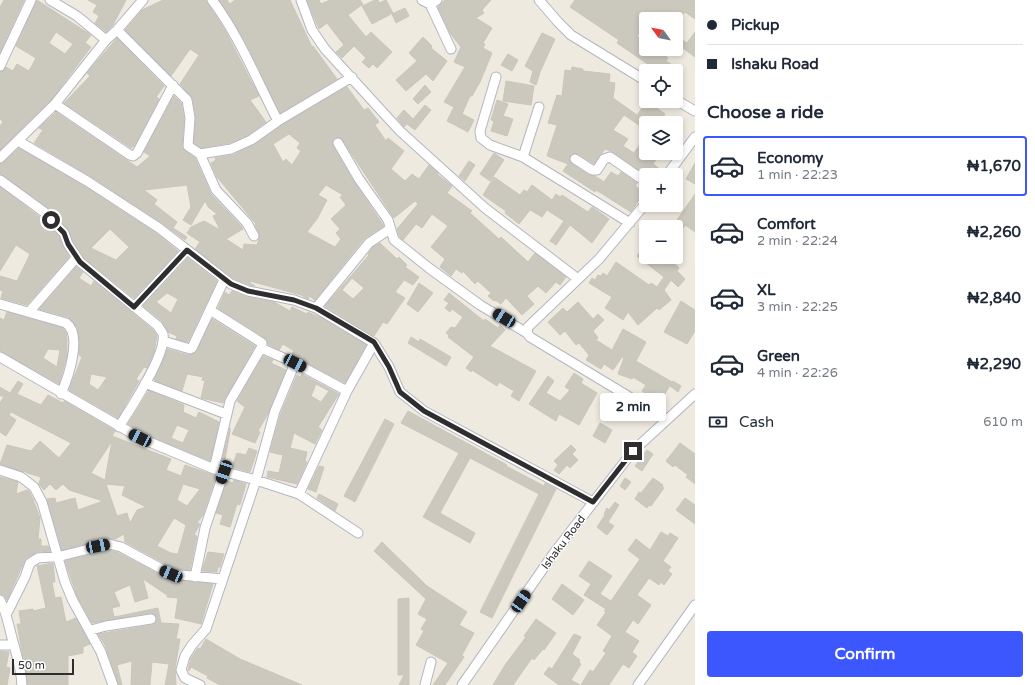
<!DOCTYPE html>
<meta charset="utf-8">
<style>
:root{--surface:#fff;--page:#f6f6f7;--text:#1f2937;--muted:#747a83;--line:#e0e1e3;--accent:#3d57ff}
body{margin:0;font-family:"Varela Round",sans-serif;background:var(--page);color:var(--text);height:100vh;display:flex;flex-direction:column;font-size:15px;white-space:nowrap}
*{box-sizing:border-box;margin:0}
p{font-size:13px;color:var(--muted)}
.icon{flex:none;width:22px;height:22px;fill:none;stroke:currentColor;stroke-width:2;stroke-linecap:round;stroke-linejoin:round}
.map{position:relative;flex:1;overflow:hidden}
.details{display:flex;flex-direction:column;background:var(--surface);width:340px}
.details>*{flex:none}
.top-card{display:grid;align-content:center;height:88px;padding:0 12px;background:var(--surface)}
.needle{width:26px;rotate:303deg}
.tools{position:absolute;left:639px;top:12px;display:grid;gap:8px}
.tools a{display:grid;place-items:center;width:44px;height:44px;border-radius:4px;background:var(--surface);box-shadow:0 2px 6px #0003;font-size:20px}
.scale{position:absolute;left:12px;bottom:10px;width:62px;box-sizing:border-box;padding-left:4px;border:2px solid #2e2e2e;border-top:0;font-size:11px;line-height:14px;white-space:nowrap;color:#2e2e2e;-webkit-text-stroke:3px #fff;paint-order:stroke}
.end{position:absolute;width:18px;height:18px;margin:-9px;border:5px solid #2e2e2e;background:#fff;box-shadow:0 0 0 2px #fff}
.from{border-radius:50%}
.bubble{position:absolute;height:28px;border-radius:4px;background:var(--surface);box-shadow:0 2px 6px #0003;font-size:13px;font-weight:700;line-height:28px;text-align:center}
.car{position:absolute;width:12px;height:24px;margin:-12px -6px;border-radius:5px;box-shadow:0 0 3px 1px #0007;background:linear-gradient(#222 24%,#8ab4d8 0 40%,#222 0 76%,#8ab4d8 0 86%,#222 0)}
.top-card b{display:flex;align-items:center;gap:14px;height:38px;font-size:15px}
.top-card b+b{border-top:1px solid var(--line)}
.top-card i{width:10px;height:10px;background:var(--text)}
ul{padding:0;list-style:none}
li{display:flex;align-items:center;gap:12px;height:60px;margin:0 8px 6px;padding:0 4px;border:2px solid transparent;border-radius:4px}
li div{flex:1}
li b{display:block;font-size:15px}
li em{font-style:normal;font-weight:700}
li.current{border-color:var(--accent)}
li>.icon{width:36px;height:36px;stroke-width:1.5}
h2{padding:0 12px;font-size:18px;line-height:48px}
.pay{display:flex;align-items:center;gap:10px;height:44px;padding:0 12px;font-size:15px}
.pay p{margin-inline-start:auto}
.cta{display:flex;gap:8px;margin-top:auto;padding:8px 12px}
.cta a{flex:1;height:46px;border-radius:4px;background:var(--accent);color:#fff;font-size:16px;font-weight:700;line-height:46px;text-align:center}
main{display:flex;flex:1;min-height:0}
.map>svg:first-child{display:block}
.building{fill:#cbc8be;stroke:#cbc6b9;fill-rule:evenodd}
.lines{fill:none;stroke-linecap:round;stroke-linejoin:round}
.minor-casing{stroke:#b4b6c1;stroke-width:11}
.minor{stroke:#fff;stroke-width:9}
.route{stroke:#2e2e2e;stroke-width:5}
.labels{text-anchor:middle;stroke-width:3;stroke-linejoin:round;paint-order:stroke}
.street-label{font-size:11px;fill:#2e2e2e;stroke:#fff}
</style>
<main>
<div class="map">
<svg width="695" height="685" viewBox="0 0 695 685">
<rect width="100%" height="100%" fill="#efeae0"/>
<path class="building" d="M4,0H24L0,52V7Z
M37,0L91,35L85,43L91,47L51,100L0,150V126L3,122L0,119V72L6,67L13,71L17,64L29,71L36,58L16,46ZM56,32L73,44L65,54L49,43Z
M88,0H126L113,25L106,32L95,23L99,16L93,12L97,5Z
M163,0H206L226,32L249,77L259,96L250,100L266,122L248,135L229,143L201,148L194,143L196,118L193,99L180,84L199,55L190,49L171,76L125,30L142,10Z
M219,0H227L230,4L235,0H290L312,47L313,46L337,79L280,113L245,41Z
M307,0H319L321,4L330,0H360L363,4L348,15L366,37L371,32L392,52L377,68L373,64L369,68L362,62L366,58L354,46L342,58L336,52L344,45L327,23L319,29Z
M375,0H378L379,3L386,0L393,13L372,24L362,6Z
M445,0H491L482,10L484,13L476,18L492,28L483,43L485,44L483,48L492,53L480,82L472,96H470L462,114L474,120L468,132L447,121L454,107L444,102L465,67L454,62L461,47L450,33L438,7Z
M575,0H695V19L685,12L680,19H662L651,13L637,36L646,43V49H655L668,58L666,61L682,71H658L617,43L619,40L570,7Z
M405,8L409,16L396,23L392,14Z
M695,32V57L676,43V36L687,43Z
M542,33L555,39L540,72L536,85L530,82L533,71L525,66Z
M423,37L432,46L431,48L447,61L433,81L426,74L406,91L396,80L417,61L409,53Z
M117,38L164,86L156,97L159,99L134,146L131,148L64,103L90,76L87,73Z
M508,54L518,60L512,71L501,65Z
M572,67L583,69V71L610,74L609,82L615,83L613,98L637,115L647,101L665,114L659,123H646L645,129L624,115L613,130L628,139L623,146L634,153L646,135V153H660L653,164L660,169L656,175H646L613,152L605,149L594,164L578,154H573L570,156V161L572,164L589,175L595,176L604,182L611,172L618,176L621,172L637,183L635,186L644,192L631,212L596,190L595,192L563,171L568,164L547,156L557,125L548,123L557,95L562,96L565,70L571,71Z
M506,81L534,86L531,105L503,101Z
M425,85L431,92L418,104L413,99Z
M347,87L364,110L368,108L379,122L375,125L386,141L388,138L404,151L391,169L405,181L412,174L419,179L429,165L438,173L437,174L452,186L447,193L472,211L470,213L499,239L501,237L528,262L535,253L566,277L560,285L556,282L546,293L538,286L527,296L534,304L522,315L506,298L501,304L495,300L494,301L488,296L491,293L478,281L475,284L463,271L462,273L456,269L451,276L440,267L445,259L431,247L448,226L432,214L422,228L416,224L403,240L400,237L397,229L418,204L415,201L394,218L341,138L333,140V146L354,182L384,226L364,239L315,300L309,296L308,299L301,295L250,281V283L255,286L250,285L234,279L195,249L200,242L187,233L191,227L204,221L220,230L213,216L217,214L208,207L205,201L191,225L183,220L191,207L187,185L144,190L157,200L154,204L177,222L173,228L187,237L185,240L162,223L90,176L34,143L43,130L39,128L56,112L137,167L150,156L144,152L174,96L181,103L184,118L182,148L195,158L211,194L242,227L243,229L226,239L243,250L244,244L257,245L260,236L255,225L256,224L217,177L211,163L216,160L215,158L233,155L254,145L281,126ZM289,134L300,143L297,148L301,151L292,165L286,159L283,162L273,144ZM326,185L343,195L340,197L346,205L331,219L340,229L336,233L341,239L335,247L307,232L317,219L327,200L318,195Z
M497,100L508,104L503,116L513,119L507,136L491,131L494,121L491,120Z
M425,105L431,110L415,130L407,124L404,127L397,118L404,110L413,119Z
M19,148L84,186L156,233L178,251L134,298L84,258L73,241L68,229L48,208L0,174V164L4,162ZM110,229L129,247L116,260L91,248Z
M494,153L504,160L490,181L480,174Z
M469,161L475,165L465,181L459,176Z
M695,163V184L686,179Z
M494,177L520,195L524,190L527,192L532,185L552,200L556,194L560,197L562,195L588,212L592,207L609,219L592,243L570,225L556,245L550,241L564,221L547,210L542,217L530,210L519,224L505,213L506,211L483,195Z
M0,187L40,217L59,236L69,257L27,305L1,298L3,291L0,290V276L17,281L30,254L16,245L0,271Z
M695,194V232L685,225L676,239V227H672Z
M380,243L397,259L399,257L407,265L405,267L419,277L413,285L404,280L395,292L405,298L387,324L383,322L374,336L325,306L369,255L368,254L373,247ZM352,278L364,288L353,299L342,290Z
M646,244V257H667L679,268L677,271L685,279L678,287L671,280L664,290L671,300L659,310L657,308L638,325L628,312L623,320L605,308L612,297L589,283L592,278L595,280L598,275L601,276L603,273L607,276L616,262L649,285L651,283L657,287L664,277L637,256Z
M188,258L217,281L188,342L176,339L177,336L168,332L162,321L143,306ZM167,293L178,299L171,313L156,302Z
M76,267L83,272L79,278L91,286L94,281L153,330L157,336L154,352L148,365L147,368L144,367L136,379L139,381L118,418L69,390L82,357L79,355V337L77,327L68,317L39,309ZM91,374L107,377L98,390L89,384Z
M419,283L433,293L418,312L407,304Z
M232,291L247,297L274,302L290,311L292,307L307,314L308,312L321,318L366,345L345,383L301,360L292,354L294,351L283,344L279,350L268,344L265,338L218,308L225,292L229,295Z
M449,293L484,321L485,319L498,328L500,325L505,330L490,346L536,371L519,401L511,396L514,391L499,382L497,386L472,370L471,372L466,368L474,357L448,337L449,335L446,333L451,327L455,328L463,317L452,309L450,312L445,308L449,303L444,300Z
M681,301L695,310V331L687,344L664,332Z
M578,302L593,319L598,314L604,320L593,331L598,338L596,340L612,350L623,329L646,342L636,361L672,382L660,402L642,391L646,385L633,377L632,379L618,374L624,358L622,357L613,370L604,364L601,369L586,360L589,355L579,343L576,345L565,331L560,335L548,322L563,308L567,312Z
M7,312L63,328L66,332L67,338V356L59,384L0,351V318L4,320ZM48,349L60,350L57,367L43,358Z
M212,319L255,346L223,403L201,398L205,381L202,380L203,377L187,374L182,391L154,380L167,349L188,355L195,353Z
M411,337L419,342L420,339L451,357L446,366L408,343Z
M263,356L273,360L271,363L286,370L268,414L258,431L260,432L255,443L232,434L245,407L237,401Z
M574,373L583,379L581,383L597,393L579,425L559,414L556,421L529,404L548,376L554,381L546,393L560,401L570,390L565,387Z
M302,374L339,394L318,427L322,430L315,444L294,433L290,448L307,452L305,461L307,462L297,484L267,477L268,471L279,473L283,455L270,452L281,413L297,375L300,377ZM316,384L329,391L321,402L311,396Z
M18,381L23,384L17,394L41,405L48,395L63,403L64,401L114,430L115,431L112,436L171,459L166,470L181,476L185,465L216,476L203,515L197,523L200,524L194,535L197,536L190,570L173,568L125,542L124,534L115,539L108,538L62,550L47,499L55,498L56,503L75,498L78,510L103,501L69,490L63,484L56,490L50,484L44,490L39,484L41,477L27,473L23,470L24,472L0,464L7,445L31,451L40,441L59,458L71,443L11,412L9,415L16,420L6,436L0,432V403L4,396H0V387L10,393ZM112,441L105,480L91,473ZM106,484L125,486L122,495L146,507L137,510L130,523L127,513L117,516ZM183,484L200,489L187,506L177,500ZM174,518L186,525L178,554L171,553L157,546Z
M673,381L681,386L678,392L670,386Z
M150,391L184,405L183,412L196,418L199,412L219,422L210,461L143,433L128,424L148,392ZM177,425L189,430L183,443L171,438Z
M408,411L507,465L506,466L544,486L545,483L556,489L492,618L480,612L539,494L470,458L440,513L475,533L470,543L423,517L459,453L401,423Z
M385,419L394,424L355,502L344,496Z
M600,423L612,430L605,443L593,436Z
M230,428V431L224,465H221Z
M680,443L695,454V484L686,477L688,475L675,465L673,467L666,461Z
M571,445L576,450L572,454L578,460L570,468L567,465L559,474L554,470L558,465L554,461Z
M249,448L257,451L250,472L232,467L237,453L246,455Z
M647,450L653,454L642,471L635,466Z
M319,466L324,467L316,492L308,489Z
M0,477L18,482L16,494L27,490L29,491L34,501L32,502H34L40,518L38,539H41V546H48L50,551L37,552L26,558L7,600L4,595L0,594Z
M625,478L631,482L625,490L620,486Z
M653,478L663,485L662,487L664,488L651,506L649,505L647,508L635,499L639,492L641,493Z
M234,480L246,484L240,505L237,504L230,527L220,524L223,515L216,513L227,481L233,483Z
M319,494L338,504L335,511L317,498Z
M685,498L695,505V524L676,510Z
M615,502L619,505L608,522L614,526L607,535L597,527L605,515L604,514L607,508L609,510Z
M661,532L668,536L670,533L678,538L663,561L671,567L668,571L672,574L664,585L661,582L659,585L649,578L637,595L651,605L638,624L633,620L625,632L639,641L632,652L637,656L629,668L623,664L609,685H581L590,670L593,672L606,653L603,651L612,636L597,625L606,612L604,611L606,609L584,595L591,584L579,576L589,561L612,576L600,594L611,601L640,559L628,550L636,539L650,550Z
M382,542L427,586L467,612L459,625L474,633L462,655L464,657L445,685H433L448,663L416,645L424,631L421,629L427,619L418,614L426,599L374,551Z
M109,550L119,553L168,579L213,584L201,624L175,618L178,598L167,597V595L143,579L148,598L135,602L130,585L114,592L120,606L112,608L114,617L158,608L161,623L179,624L176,639H180L175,668L176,685H165L169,664L152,662L150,685H131L132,661L117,665L122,685H119L105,645L98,634L152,625L156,622L157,618L154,614L150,613L92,623L77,596L65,561Z
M208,552L224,554L220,567H218L217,572L202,571Z
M53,563L55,582H52L55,598L61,597L66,622L76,618L90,644L83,647V653L68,656V685H28L17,624H21L19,611L33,609V611L46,608L37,566Z
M562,584L584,600L573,615L552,599Z
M409,598V685H399L404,675H398V599Z
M536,619L556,633L544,650L543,649L534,660L532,658L513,685H493L505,665L526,637L524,636Z
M574,634L581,637L572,654L580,660L579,662L581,664L571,680L580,685H559L544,674L549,667L552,669Z
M206,639L240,659L302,685H220L207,678L208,676L191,667L189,671L188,670L191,658L198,648L200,649Z
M0,651L9,652L6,667L10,668L7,685H0Z"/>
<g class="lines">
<defs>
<path id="minor" d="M50,0L77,16L106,40
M212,0C240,37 256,79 278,121
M301,0L312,30L325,49L400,131L485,208L578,279
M422,0L430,4L437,0
M539,0L558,22L571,35L646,81
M430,4L451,49
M117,30L187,100L190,118L188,146L200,154L231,149L251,140L278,121L352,77
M0,66L31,0
M496,77L480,131L481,138L490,145L523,157L630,223
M676,100L695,111
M55,104L130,155L133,156L137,153L173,85
M18,141L87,181L159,228L231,284L248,291L294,300L316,308L374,343L389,367L400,392L424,411L593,502
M338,143L359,179L388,220L394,240L429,268L480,305L527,333
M200,154L216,190L247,223L254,236
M523,157L539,107
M0,158L55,104L106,40L117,30L143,0
M575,159L592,170H597L604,159L610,157L646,182
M667,175L695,137
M0,180L44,212L58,227L64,233L68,244L80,262L158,326C159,329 162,332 163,334C167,354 130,409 119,427
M646,203L599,259L528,327L527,333L530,337L666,419
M0,304L66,323C83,335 68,378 61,394
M134,307L187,250
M316,308L369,243L390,229
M210,310L262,343L261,348L230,401L214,469
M29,312L76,258
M163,341L190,349L192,348L224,280
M261,348L295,363L347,391
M0,357L140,438L214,469L256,480L299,494L358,533
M145,383L226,414
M0,470L21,477L34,487L42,502L65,582L72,599L101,652L113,685
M299,494L347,391L374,343
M195,577L205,528L224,472
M0,600C8,615 9,629 14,645C18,660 21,669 22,685
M7,613L25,577L30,563L38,558L61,556L109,544L121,547L171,574L222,579
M91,630L106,626L151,619
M0,645H14
M200,685L185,678L181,670L185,656L192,645L206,629L256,480L275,411L295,363
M425,685L431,662
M462,685L554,553L633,451L695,394
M638,685L695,605"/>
</defs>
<use href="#minor" class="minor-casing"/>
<use href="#minor" class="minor"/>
</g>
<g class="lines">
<path class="route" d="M51,220L64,233L68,244L80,262L134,307L187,250L231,284L248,291L294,300L316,308L374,342L389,367L400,392L424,411L593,502L633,451"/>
</g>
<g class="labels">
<g class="street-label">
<text transform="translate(563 542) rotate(-53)" y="4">Ishaku Road</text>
</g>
</g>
</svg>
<div class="tools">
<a><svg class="needle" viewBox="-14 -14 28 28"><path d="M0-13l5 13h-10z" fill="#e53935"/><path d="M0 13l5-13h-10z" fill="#747a83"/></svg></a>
<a><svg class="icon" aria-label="locate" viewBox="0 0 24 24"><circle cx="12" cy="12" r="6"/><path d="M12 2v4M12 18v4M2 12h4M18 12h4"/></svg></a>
<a><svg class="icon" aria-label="layers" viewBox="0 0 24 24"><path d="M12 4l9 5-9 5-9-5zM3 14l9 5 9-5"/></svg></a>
<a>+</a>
<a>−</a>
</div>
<div class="scale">50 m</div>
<i class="end from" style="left:51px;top:220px"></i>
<i class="end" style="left:633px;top:451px"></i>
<div class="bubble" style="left:600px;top:393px;width:66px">2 min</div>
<i class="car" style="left:504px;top:318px;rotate:301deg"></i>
<i class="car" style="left:295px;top:363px;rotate:117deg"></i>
<i class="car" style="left:140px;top:438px;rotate:297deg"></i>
<i class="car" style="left:224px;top:472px;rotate:199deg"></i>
<i class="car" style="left:98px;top:546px;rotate:79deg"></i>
<i class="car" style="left:171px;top:574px;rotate:293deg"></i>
<i class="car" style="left:521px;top:601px;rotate:34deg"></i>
</div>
<section class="details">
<div class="top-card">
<b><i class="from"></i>Pickup</b>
<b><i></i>Ishaku Road</b>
</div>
<h2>Choose a ride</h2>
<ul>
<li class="current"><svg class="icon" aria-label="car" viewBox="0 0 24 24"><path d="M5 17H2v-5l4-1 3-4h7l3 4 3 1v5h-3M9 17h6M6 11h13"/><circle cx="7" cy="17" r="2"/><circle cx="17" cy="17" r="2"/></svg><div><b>Economy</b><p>1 min · 22:23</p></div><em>₦1,670</em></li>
<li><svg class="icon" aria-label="car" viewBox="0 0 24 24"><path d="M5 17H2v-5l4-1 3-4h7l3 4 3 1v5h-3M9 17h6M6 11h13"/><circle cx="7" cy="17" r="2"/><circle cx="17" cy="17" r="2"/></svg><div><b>Comfort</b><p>2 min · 22:24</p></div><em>₦2,260</em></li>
<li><svg class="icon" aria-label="car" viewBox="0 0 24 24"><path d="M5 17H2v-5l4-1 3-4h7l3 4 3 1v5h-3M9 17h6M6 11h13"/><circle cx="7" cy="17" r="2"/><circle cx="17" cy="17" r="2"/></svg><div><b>XL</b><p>3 min · 22:25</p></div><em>₦2,840</em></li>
<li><svg class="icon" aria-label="car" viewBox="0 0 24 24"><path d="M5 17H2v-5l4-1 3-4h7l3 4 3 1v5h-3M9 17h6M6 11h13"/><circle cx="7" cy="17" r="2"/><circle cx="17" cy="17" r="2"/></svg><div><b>Green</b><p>4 min · 22:26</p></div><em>₦2,290</em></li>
</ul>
<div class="pay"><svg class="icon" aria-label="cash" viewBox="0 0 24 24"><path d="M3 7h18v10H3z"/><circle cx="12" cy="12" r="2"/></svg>Cash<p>610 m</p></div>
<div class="cta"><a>Confirm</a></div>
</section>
</main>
